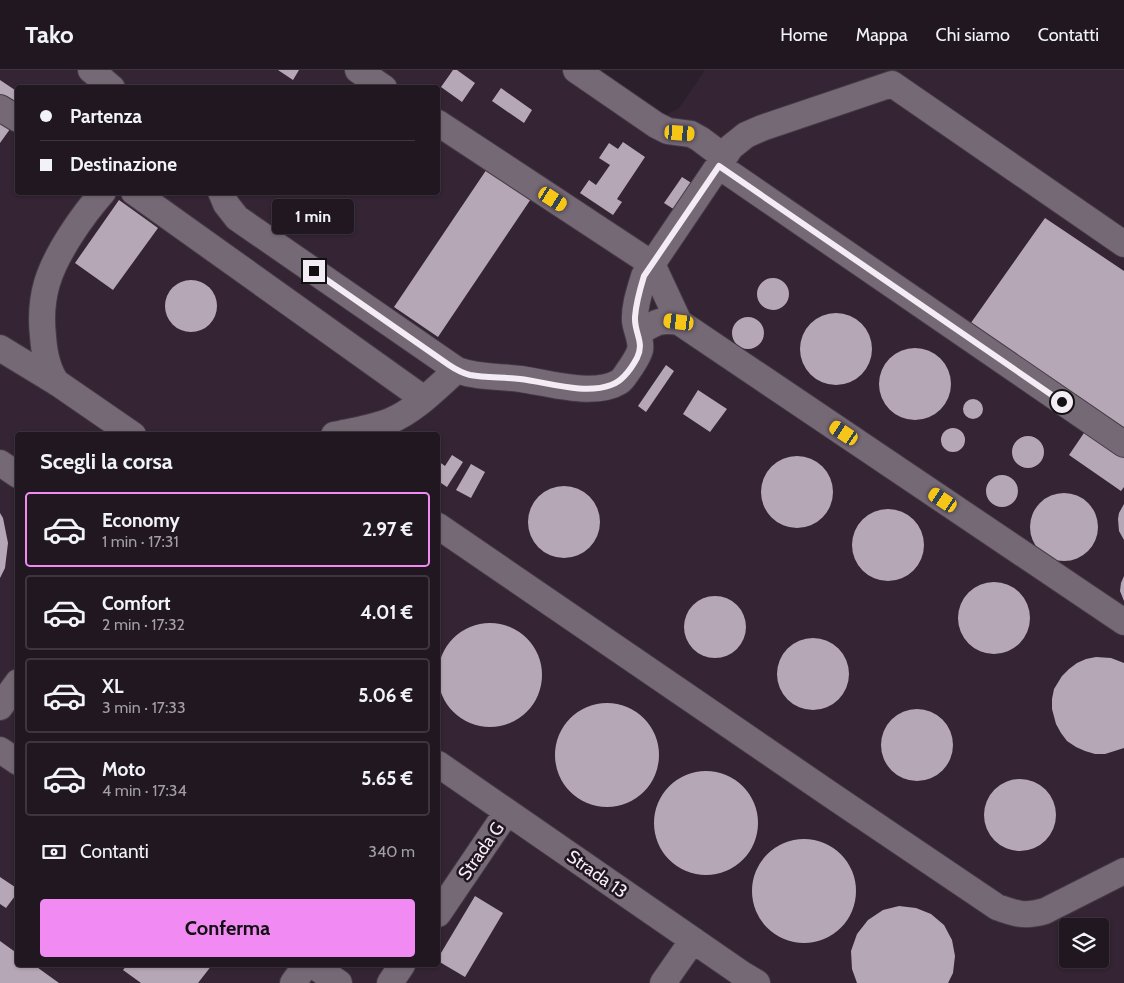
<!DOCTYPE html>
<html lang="it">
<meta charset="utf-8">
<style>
:root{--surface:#201720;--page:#282029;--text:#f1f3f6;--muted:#a29fa5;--line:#3d363e;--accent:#f28af3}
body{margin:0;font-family:Cabin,sans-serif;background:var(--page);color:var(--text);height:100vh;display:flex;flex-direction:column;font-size:19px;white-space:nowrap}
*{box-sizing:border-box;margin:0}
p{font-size:16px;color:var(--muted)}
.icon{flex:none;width:28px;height:28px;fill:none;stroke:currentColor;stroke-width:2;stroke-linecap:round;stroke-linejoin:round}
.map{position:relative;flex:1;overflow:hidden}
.drawer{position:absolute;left:15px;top:362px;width:425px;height:535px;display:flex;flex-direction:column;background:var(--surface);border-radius:5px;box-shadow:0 1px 4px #0004,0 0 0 1px var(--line)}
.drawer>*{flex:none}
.top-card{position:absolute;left:15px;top:15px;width:425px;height:110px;border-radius:5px;box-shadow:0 1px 4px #0004,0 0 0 1px var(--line);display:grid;align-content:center;height:110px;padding:0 25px;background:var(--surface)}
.fabs{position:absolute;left:1059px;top:848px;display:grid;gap:10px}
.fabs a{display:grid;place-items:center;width:50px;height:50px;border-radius:5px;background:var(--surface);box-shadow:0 1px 4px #0004,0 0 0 1px var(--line);font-size:25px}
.end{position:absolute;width:22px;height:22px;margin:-11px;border:6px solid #f4ecf4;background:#111;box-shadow:0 0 0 2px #111}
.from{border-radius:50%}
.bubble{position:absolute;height:35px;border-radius:5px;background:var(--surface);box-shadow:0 1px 4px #0004,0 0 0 1px var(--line);font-size:16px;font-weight:800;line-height:35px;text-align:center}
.car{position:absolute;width:15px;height:30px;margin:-15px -8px;border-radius:6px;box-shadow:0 0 4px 1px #0007;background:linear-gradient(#f5c518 24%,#345 0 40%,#f5c518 0 76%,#345 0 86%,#f5c518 0)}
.top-card b{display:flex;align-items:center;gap:18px;height:48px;font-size:19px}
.top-card b+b{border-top:1px solid var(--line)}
.top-card i{width:12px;height:12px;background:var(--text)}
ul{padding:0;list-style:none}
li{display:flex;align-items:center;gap:15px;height:75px;margin:0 10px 8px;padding:0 15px;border:2px solid var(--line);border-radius:5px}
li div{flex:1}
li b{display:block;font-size:19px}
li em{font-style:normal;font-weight:800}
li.active{border-color:var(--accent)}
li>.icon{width:45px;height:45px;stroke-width:1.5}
h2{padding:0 25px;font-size:22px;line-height:60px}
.pay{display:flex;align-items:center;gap:12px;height:55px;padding:0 25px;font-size:19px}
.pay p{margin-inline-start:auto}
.button{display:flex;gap:10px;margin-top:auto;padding:10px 25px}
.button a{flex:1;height:58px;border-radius:5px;background:var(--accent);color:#111;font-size:20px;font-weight:800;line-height:58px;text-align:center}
header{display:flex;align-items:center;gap:30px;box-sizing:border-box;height:70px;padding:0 25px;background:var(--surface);border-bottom:1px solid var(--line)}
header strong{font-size:24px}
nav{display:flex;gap:28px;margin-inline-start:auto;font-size:18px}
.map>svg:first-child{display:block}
.built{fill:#342434;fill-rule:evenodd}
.building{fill:#b6a7b6}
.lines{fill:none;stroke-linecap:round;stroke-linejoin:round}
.minor-casing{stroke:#443a44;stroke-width:28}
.minor{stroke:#766976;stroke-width:26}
.route{stroke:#f4ecf4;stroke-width:6}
.labels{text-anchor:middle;stroke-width:5;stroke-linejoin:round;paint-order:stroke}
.street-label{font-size:18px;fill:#f4ecf4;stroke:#201520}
</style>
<header>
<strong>Tako</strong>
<nav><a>Home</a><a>Mappa</a><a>Chi siamo</a><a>Contatti</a></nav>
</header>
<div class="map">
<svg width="1124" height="913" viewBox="0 0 1124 913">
<rect width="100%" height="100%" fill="#2a1f2a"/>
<path class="built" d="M0,0H591L660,48L679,38L705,0H1124V913H0ZM18,18H438V122H18ZM18,365H438V895H18ZM1068,856H1100V889H1068Z"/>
<path class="building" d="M278,0H299L293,10Z
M453,0H457L475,13L462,32L441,17Z
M0,10L18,22V48L0,73Z
M501,18L532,40L524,53L492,31Z
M623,72L645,87L617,129L622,132L613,145L580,123L589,110L596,115L610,95L599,88L609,73L618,79Z
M495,87L539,117L438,267L394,237Z
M682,107L693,114L675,140L664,133Z
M119,130L158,158L113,220L75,193Z
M1045,148L1124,201V366L968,257Z
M757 224a16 16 0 1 1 32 0a16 16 0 1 1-32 0Z
M165 236a26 26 0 1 1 52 0a26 26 0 1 1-52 0Z
M800 279a36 36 0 1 1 72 0a36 36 0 1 1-72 0Z
M732 263a16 16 0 1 1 32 0a16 16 0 1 1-32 0Z
M879 314a36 36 0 1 1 72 0a36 36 0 1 1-72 0Z
M666,295L674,301L646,342L638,336Z
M698,320L727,339L710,362L683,344Z
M963 339a10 10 0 1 1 20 0a10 10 0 1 1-20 0Z
M941 370a12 12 0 1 1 24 0a12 12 0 1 1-24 0Z
M1086,360L1124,386V417L1121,421L1069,385Z
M1012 382a16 16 0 1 1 32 0a16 16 0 1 1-32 0Z
M452,385L463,392L447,417L438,411V391L445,396Z
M761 422a36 36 0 1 1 72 0a36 36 0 1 1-72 0Z
M471,394L485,402L471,428L456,420Z
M986 421a16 16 0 1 1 32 0a16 16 0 1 1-32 0Z
M528 452a36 36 0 1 1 72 0a36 36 0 1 1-72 0Z
M1030 457a34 34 0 1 1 68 0a34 34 0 1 1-68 0Z
M1124,434V470L1119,461L1118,449L1119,443Z
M852 475a36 36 0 1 1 72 0a36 36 0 1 1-72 0Z
M0,443L3,448L8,473L5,498L0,508Z
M1124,506V531L1120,521L1121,513Z
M958 548a36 36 0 1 1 72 0a36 36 0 1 1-72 0Z
M684 557a31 31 0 1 1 62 0a31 31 0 1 1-62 0Z
M438 605a52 52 0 1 1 104 0a52 52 0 1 1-104 0Z
M777 604a36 36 0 1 1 72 0a36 36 0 1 1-72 0Z
M1096,587L1111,588L1124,593V678L1105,684H1095L1085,681L1076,677L1067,671L1061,663L1056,654L1052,639V629L1054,619L1062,606L1069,599L1077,593L1086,589Z
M555 685a52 52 0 1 1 104 0a52 52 0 1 1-104 0Z
M881 675a36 36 0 1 1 72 0a36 36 0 1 1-72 0Z
M654 753a52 52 0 1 1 104 0a52 52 0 1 1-104 0Z
M984 745a36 36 0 1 1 72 0a36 36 0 1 1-72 0Z
M752 821a52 52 0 1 1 104 0a52 52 0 1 1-104 0Z
M0,807L18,819V822L6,838L0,834Z
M475,826L503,843L465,907L438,891V888Z
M899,836L916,838L931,844L944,855L952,870L955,886L953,903L948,913H857L852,899L851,881L857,864L868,850L883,840Z
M0,871L18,884V895H34L59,913H0Z
M127,895H212L198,913H141L123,900Z"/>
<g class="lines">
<defs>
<path id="minor" d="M91,0L112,18
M358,0L384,18
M576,0L656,55L668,61L691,64L700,69L724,87
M0,38L18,49
M438,53L652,194L679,252
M719,96L1124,374
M134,122L424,329
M221,122L226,134L237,148L457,300C478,308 499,306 521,309C547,313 595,327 619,312C624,309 627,302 631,297C634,292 638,287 640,280C642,271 636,260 635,251C634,236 640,220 644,206L731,77L746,65L762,58L892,14L1124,174
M638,263C655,253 658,249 679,252L1124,552
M0,278L59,314L133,365
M57,313C47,299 44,282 43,266C41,248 42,230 47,213C56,183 82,146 103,122
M334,365C352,361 372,358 390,351C416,340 436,318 457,300
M0,393L18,405
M438,456L834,727L997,837C1016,844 1025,847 1045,841L1124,801
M0,637L18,612
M0,680L18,692
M438,694L742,904L757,913
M438,844L507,742
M313,895L339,913
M293,913L306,895
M390,913L402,895
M663,913L693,870"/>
</defs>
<use href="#minor" class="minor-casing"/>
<use href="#minor" class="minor"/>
</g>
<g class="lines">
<path class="route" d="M314,201L449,295C455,299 462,303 470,305C486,308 503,307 520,309C547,312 584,325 611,315C623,311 631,299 637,288C645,272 634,263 635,247C636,233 640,219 644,206L719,96L1062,332"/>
</g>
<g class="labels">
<g class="street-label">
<text transform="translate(481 781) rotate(-55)" y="6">Strada G</text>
<text transform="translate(597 804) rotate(35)" y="6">Strada 13</text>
</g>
</g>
</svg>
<div class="fabs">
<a><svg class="icon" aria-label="layers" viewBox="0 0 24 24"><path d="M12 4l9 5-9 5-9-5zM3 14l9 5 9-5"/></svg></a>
</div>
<i class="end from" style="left:1062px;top:332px"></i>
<i class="end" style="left:314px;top:201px"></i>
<div class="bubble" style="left:272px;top:129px;width:82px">1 min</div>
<i class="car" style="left:680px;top:63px;rotate:94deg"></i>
<i class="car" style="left:553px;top:129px;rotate:123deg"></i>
<i class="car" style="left:679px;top:252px;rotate:277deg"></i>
<i class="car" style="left:844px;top:363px;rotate:304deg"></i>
<i class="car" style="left:943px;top:430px;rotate:304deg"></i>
<div class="top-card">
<b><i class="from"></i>Partenza</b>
<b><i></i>Destinazione</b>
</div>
<section class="drawer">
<h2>Scegli la corsa</h2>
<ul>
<li class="active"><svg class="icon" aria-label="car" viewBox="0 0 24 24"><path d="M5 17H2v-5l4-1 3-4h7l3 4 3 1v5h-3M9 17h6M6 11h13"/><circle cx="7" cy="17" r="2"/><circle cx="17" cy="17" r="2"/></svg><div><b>Economy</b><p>1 min · 17:31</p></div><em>2.97 €</em></li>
<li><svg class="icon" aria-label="car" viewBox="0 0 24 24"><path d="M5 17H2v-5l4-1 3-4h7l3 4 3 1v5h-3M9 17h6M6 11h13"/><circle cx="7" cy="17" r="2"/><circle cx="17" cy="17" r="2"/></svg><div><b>Comfort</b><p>2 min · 17:32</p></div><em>4.01 €</em></li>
<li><svg class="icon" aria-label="car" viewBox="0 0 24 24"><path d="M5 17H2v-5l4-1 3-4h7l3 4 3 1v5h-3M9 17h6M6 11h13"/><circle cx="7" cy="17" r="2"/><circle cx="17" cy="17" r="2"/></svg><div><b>XL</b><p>3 min · 17:33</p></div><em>5.06 €</em></li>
<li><svg class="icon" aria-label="car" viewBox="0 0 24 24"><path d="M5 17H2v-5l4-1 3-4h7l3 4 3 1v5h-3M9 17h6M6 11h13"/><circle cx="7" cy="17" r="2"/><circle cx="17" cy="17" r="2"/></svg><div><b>Moto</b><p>4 min · 17:34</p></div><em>5.65 €</em></li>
</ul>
<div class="pay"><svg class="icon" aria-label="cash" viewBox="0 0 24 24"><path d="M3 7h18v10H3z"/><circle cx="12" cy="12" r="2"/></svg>Contanti<p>340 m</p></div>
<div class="button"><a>Conferma</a></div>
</section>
</div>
